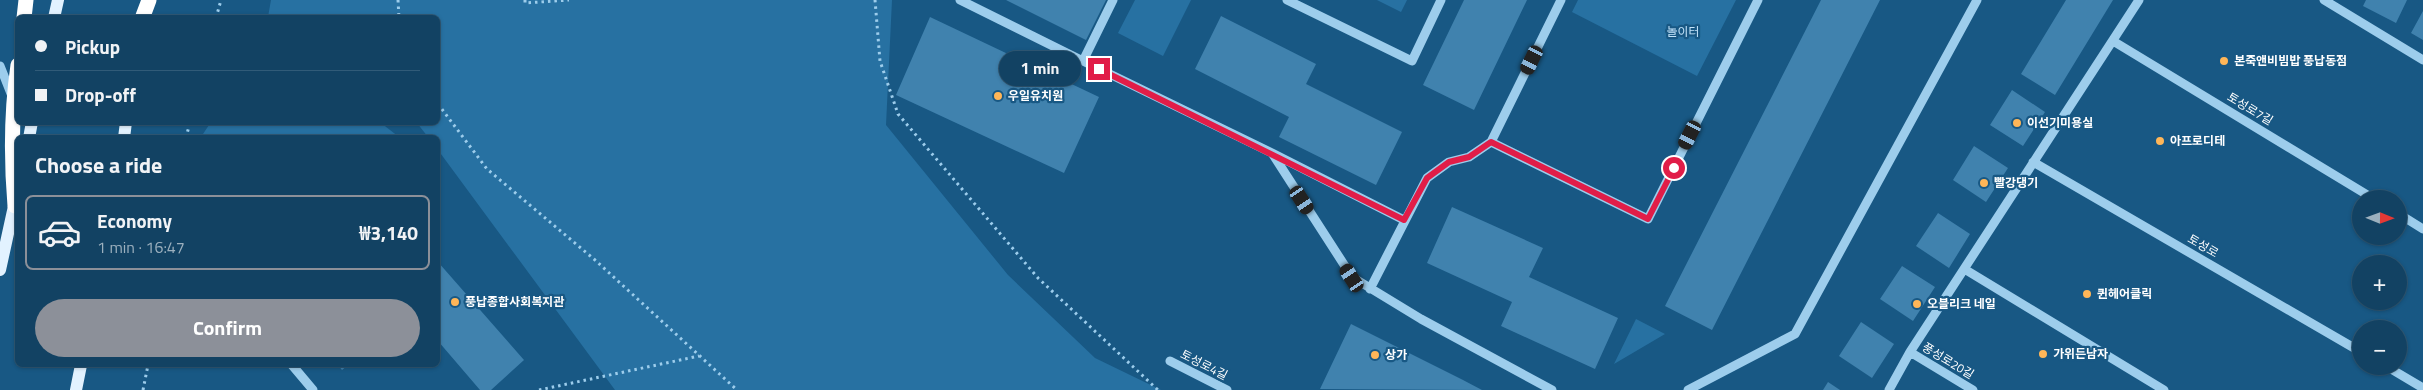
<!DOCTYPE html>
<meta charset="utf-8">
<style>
:root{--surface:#124263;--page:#1f4d6c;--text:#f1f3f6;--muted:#9cb0be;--line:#315b78;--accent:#8c9099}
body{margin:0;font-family:"Titillium Web","Noto Sans KR",sans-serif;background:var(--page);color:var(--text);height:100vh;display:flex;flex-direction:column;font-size:19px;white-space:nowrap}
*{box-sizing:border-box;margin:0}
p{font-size:16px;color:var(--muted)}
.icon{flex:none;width:28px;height:28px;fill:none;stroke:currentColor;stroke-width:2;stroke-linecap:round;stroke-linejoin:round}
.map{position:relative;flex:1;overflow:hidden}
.details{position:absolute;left:15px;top:135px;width:425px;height:232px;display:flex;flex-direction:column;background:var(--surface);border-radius:8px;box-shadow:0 1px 4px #0004,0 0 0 1px var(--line)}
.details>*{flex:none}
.banner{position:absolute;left:15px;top:15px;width:425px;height:110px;border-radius:8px;box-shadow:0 1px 4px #0004,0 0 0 1px var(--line);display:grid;align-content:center;height:110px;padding:0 20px;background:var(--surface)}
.needle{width:32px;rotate:91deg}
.fabs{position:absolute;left:2352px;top:190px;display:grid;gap:10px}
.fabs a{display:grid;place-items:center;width:55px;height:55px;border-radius:50%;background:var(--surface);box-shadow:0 1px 4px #0004,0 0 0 1px var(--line);font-size:25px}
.end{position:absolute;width:22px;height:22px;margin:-11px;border:6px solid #e11d48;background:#fff;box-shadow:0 0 0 2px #fff}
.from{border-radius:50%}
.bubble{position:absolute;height:35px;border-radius:18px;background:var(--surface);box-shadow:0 1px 4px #0004,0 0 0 1px var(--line);font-size:16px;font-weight:700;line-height:35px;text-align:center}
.car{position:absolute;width:15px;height:30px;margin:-15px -8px;border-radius:6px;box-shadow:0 0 4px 1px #0007;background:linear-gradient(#222 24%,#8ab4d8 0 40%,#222 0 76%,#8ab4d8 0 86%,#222 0)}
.banner b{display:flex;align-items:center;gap:18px;height:48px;font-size:19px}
.banner b+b{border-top:1px solid var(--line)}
.banner i{width:12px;height:12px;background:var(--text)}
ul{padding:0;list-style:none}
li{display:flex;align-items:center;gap:15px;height:75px;margin:0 10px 8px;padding:0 10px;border:2px solid transparent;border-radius:8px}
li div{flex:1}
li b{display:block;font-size:19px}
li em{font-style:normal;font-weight:700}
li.on{border-color:var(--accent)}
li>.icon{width:45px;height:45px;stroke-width:1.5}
h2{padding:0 20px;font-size:22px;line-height:60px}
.button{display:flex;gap:10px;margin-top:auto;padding:10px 20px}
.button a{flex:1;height:58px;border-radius:30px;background:var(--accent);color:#fff;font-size:20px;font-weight:700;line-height:58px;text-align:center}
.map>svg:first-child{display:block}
.green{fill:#2771a2}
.building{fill:#4082ae}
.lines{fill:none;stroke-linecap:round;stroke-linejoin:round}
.path{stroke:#9dcdec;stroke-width:3;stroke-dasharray:2.5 4;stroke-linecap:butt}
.minor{stroke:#9dcdec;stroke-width:9}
.major{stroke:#e2f2ff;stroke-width:12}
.highway{stroke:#fff;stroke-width:15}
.route{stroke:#e11d48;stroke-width:6}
.poi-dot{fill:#ffb658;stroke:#185884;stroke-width:2}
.labels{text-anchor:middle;stroke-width:4.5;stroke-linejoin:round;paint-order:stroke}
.park-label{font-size:12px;fill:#c2e3f9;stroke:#185884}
.poi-label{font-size:12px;font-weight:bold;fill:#fff;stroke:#185884;text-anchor:start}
.street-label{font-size:12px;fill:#fff;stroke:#185884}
</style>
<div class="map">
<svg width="2423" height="390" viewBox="0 0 2423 390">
<rect width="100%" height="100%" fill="#185884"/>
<path class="green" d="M271,0H892L886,125L1008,275L1095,358L1161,390H615L438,150V138L428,137L417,123L438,122V18L268,17Z
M1135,0H1191L1163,56L1118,33Z
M1377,0H1407L1401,12Z
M1578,0H1736L1697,76L1572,12Z
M211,122L381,123L399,137H201Z
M1636,319L1665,334L1614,364Z"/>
<path class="building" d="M1006,0H1106L1086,40Z
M1464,0H1527L1474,110L1423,85Z
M1821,0H1880L1712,330L1665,306Z
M2066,0H2113L2055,95L2021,74Z
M2366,0H2407L2396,23L2363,6Z
M2423,11V40L2411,33Z
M1221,16L1316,64L1306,84L1402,132L1376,185L1279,137L1289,117L1195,69Z
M930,17L1099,97L1064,173L896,95Z
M2012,90L2045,112L2023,146L1990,125Z
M1974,146L2008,168L1986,202L1953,180Z
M1452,207L1543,248L1529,277L1618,318L1595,369L1501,326L1512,302L1427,263Z
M1938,213L1970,234L1949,268L1916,246Z
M438,262L524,360L491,390H480L438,341Z
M1902,266L1935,287L1913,321L1880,299Z
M1861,322L1894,344L1872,378L1839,356Z
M1351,324L1463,380L1482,390L1320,389Z
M338,365H348L342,370Z
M1828,382L1840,390H1823Z"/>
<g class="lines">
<path class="path" d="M398,0L399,18
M525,0V3L569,0
M875,0L880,61L898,114L1038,278L1158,390
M216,18L221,0
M438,104L487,169L595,260L737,390
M186,138L190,122
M143,390L148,365
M539,390L699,356"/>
<path class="minor" d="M960,0L1083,61
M1113,0L1083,61L1272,153L1352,277L1421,319L1552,390
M1287,0L1412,61L1441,0
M1561,0L1491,142L1648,219L1758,0
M2324,0L2423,60
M2113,41L2374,199
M0,66L12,96
M1272,153L1404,220
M2033,162L2361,352
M2399,214L2423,229
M1966,270L2164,390
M1370,289L1427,178L1449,162L1469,157L1491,142
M1910,352L1973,390
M1170,361L1227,390
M292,365L313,390
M2386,366L2423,388
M1688,390L1795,334L1977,0
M1889,390L1910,352L2139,0"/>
<path class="major" d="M54,18L58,0
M29,138L32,122
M124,138L126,122
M0,270L16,197
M76,390L81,365"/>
<path class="highway" d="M143,16L149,0
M24,18L26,0
M15,206C11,158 11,113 18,65"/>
</g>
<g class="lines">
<path class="route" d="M1099,69L1404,220L1427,178L1449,162L1469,157L1491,142L1648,219L1674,168"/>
</g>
<g class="poi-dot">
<circle cx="2224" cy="61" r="5"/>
<circle cx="998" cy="96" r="5"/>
<circle cx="2017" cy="123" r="5"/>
<circle cx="2160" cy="141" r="5"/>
<circle cx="1984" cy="183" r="5"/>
<circle cx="2087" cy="294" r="5"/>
<circle cx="455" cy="302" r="5"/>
<circle cx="1917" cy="304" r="5"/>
<circle cx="2043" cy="354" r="5"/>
<circle cx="1375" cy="355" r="5"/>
</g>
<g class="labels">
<g class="park-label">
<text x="1683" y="36">놀이터</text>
</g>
<g class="poi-label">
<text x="2234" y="65">본죽앤비빔밥 풍납동점</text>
<text x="1008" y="100">우일유치원</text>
<text x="2027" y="127">이선기미용실</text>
<text x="2170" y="145">아프로디테</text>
<text x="1994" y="187">빨강댕기</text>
<text x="2097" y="298">퀸헤어클릭</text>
<text x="465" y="306">풍납종합사회복지관</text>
<text x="1927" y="308">오블리크 네일</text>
<text x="2053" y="358">가위든남자</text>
<text x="1385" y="359">상가</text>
</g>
<g class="street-label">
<text transform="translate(2250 109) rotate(31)" y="4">토성로7길</text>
<text transform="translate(2203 246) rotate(30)" y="4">토성로</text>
<text transform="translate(1948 361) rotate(31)" y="4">풍성로20길</text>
<text transform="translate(1204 365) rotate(27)" y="4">토성로4길</text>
</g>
</g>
</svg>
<div class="fabs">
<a><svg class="needle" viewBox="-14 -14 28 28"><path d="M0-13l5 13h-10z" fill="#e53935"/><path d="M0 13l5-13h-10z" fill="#9cb0be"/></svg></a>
<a>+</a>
<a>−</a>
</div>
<i class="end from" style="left:1674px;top:168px"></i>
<i class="end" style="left:1099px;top:69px"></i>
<div class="bubble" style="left:999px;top:51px;width:82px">1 min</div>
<i class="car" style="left:1532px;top:60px;rotate:206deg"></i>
<i class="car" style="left:1690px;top:135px;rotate:207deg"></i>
<i class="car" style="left:1302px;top:200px;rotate:147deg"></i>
<i class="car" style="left:1352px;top:278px;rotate:327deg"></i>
<div class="banner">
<b><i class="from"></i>Pickup</b>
<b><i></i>Drop-off</b>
</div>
<section class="details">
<h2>Choose a ride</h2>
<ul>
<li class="on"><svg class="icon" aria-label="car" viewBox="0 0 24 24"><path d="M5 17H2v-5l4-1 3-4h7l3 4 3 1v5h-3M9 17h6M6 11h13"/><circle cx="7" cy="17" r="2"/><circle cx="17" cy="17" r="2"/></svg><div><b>Economy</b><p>1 min · 16:47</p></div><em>₩3,140</em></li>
</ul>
<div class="button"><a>Confirm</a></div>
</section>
</div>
